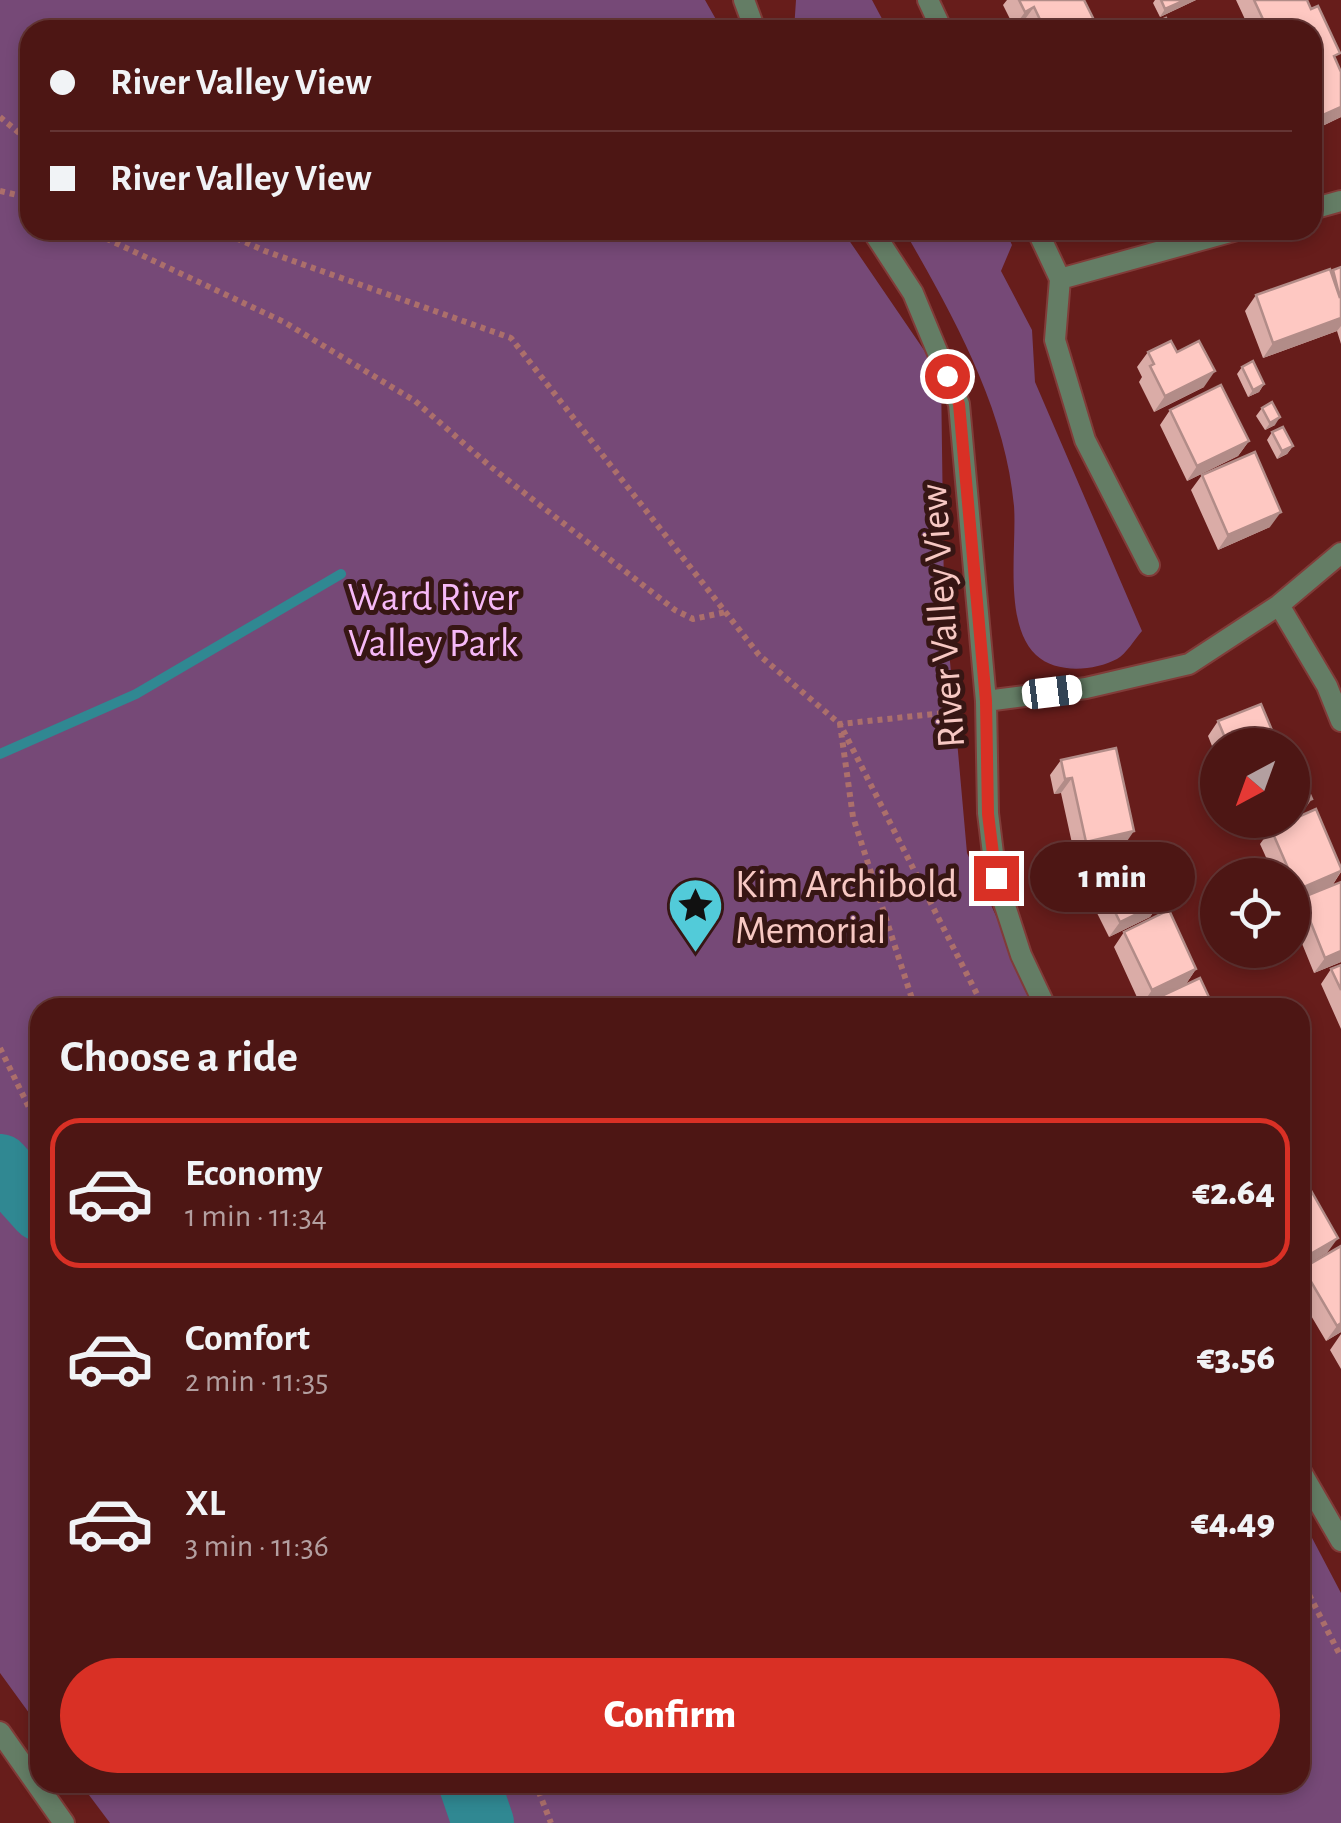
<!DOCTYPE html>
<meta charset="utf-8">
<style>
:root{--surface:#4d1614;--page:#541f1d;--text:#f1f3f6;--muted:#b39fa0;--line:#643534;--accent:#d93025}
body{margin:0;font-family:"Alegreya Sans",sans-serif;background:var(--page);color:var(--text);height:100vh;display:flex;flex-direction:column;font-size:38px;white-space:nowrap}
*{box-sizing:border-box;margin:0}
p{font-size:32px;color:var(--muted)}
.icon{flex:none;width:55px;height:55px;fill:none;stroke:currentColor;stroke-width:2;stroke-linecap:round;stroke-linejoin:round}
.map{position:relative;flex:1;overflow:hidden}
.drawer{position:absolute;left:30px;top:998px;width:1280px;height:795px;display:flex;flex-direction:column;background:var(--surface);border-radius:30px;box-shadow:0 5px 15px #0003,0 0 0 2px var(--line)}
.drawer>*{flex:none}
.guide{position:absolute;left:20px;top:20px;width:1302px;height:220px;border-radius:30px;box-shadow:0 5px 15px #0003,0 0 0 2px var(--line);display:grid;align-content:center;height:220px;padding:0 30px;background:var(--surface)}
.needle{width:65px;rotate:221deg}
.buttons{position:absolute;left:1200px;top:728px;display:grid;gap:20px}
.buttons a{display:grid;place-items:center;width:110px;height:110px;border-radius:50%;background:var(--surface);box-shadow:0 5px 15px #0003,0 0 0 2px var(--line);font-size:50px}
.end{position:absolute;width:45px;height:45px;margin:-22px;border:12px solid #d93025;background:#fff;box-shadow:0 0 0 5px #fff}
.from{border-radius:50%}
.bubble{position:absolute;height:70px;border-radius:35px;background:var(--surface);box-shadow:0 5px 15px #0003,0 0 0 2px var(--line);font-size:32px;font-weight:800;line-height:70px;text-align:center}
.car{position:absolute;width:30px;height:60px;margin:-30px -15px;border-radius:12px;box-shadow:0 0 8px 2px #0007;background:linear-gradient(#fff 24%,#345 0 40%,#fff 0 76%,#345 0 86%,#fff 0)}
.guide b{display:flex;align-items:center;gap:35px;height:95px;font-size:38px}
.guide b+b{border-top:2px solid var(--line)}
.guide i{width:25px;height:25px;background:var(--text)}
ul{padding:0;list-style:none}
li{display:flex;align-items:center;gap:30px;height:150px;margin:0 20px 15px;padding:0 10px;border:5px solid transparent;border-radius:30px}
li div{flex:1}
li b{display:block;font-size:38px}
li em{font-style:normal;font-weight:800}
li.on{border-color:var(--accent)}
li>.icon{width:90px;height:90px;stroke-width:1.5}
h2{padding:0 30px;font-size:45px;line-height:120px}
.button{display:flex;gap:20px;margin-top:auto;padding:20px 30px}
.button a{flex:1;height:115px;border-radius:60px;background:var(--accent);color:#fff;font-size:40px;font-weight:800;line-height:115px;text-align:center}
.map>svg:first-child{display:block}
.green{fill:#764977}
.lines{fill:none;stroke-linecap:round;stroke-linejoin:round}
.stream{stroke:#308892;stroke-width:10}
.river{stroke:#308892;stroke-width:62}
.street-casing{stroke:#813c39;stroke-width:24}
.path{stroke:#ac6f6b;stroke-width:6;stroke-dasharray:5 5;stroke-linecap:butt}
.street{stroke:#647d65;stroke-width:20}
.wall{fill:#daaca7}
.shaded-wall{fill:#b28c88}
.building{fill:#fec8c2;stroke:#b28c88;stroke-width:2.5}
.route{stroke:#d93025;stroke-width:12}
.labels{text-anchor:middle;stroke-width:10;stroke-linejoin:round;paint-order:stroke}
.park-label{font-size:40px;fill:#f6b9f7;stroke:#371614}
.street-label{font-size:40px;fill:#f7c8c3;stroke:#371614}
.poi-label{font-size:40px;fill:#f7c8c3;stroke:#371614;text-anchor:start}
</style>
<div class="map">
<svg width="1341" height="1823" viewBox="0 0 1341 1823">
<rect width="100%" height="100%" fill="#671d1b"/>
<path class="green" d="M0,0H705L722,30H30V230H842L941,375L944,594L967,853L1038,1007L40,1008V1728L0,1673Z
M796,0H872L888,30H794Z
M904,230H1005L1012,245L1001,271L1032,330L1035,382L1142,631C1135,639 1126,654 1117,659C1094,671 1056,674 1036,655C1003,624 1017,547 1014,506C1005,407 953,316 904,230Z
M1300,1515L1341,1593V1823H110L80,1783L1300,1782Z"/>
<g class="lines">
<path class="stream" d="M0,754L136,694L341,574"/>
<path class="river" d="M0,1165L40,1210
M469,1782L483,1823"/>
<defs>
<path id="street" d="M744,0L755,30
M928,0L942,30
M1312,209L1341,201
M872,230L913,293L959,404L986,701L988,813L996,878L1021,955L1046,1008
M1037,230L1060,279L1055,340L1085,440L1149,565
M1060,279L1237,230
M1279,605L1327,686L1341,721
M986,701L1086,688L1189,664L1279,605L1341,553
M1300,1470L1341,1541
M0,1732L64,1823"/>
</defs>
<use href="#street" class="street-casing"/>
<path class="path" d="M0,117L30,142
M0,191L30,198
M88,230L284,322L415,401L491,467L675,610L693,619L726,612
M218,230L265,251L511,338L759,655L840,724L853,817L915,1008
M962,711L840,724L984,1008
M942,1008H963
M0,1048L40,1130
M1300,1577L1341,1657
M535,1782L551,1823"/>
<use href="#street" class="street"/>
</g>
<path class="wall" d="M1007,0H1084L1098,28L1117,30H1027L1023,22L1014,27L1003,5Z
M1155,0H1196L1160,17L1153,3Z
M1236,0H1307L1341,72V117L1312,131V30H1250Z
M1341,267V344L1337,331L1263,358L1245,311L1256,295L1331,273L1333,270Z
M1148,352H1177L1204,387L1154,412L1139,382L1142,377L1137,367Z
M1242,367L1264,384L1259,392L1248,397L1237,374Z
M1262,408L1275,425L1265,430L1256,416Z
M1170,410L1249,441L1238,456L1187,481L1160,425Z
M1272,432L1293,446L1287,454L1277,459L1267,440Z
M1202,475L1270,527L1218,550L1191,490Z
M1218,721L1274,735L1267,745H1218V761L1208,736Z
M1061,760L1123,847L1075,857L1061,793L1054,794L1050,775Z
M1251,820H1288L1256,834Z
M1271,829L1341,872L1332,886L1341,962L1314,973L1292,919V910L1300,899L1292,903V875H1274L1260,844Z
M1091,864L1161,902L1150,917L1109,937L1080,879Z
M1124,932L1196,969L1186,984L1141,1006L1114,947Z
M1341,965V1029L1321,984L1331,969Z
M1157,998L1214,1008H1151Z
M1303,1268L1341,1332L1326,1341L1300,1297V1273Z
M1341,1334V1369L1330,1350Z"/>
<path class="shaded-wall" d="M1185,0H1196L1160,17L1165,9Z
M1034,7L1023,22L1014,27L1025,12Z
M1341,107V117L1312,131V120Z
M1341,318V326L1337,331L1263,358L1273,343Z
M1215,371L1204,387L1154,412L1165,396Z
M1264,384L1259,392L1248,397L1253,390Z
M1280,417L1275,425L1265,430L1270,423Z
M1249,441L1238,456L1187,481L1197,466Z
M1293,446L1287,454L1277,459L1282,451Z
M1281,512L1270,527L1218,550L1228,535Z
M1274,735L1267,745H1249Z
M1072,778L1061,793L1054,794L1065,779Z
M1312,799L1301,814L1292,818V807Z
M1266,820H1288L1256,834Z
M1134,831L1123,847L1075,857L1086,842Z
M1341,871L1332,886L1292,903V897L1297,890Z
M1161,902L1150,917L1109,937L1120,922Z
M1341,951V962L1314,973L1325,958Z
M1196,969L1186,984L1141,1006L1152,990Z
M1338,1238L1327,1253L1300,1269V1260Z
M1341,1323V1332L1326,1341L1337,1326Z"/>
<path class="building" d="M1019,0H1084L1098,28L1112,20L1117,30H1045L1034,7L1025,12Z
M1161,0H1185L1165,9Z
M1254,0H1307L1311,9L1318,6L1340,53L1334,56L1341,72V107L1312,120V30H1268Z
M1166,18L1171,30H1145L1144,28Z
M1341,267V318L1273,343L1256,295L1330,269L1340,298L1333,270Z
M1171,341L1177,352L1199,341L1215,371L1165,396L1150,366L1154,364L1148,352Z
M1253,361L1264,384L1253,390L1242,367Z
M1221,385L1249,441L1197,466L1170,410Z
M1272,402L1280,417L1270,423L1262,408Z
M1283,427L1293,446L1282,451L1272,432Z
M1255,452L1281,512L1228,535L1202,475Z
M1261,704L1274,735L1249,745H1228L1218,721Z
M1286,738L1289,745H1270Z
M1116,748L1134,831L1086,842L1072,778L1065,779L1061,760Z
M1292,754L1312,799L1292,807Z
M1316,809L1341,868V871L1297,890L1292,875H1291L1271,829Z
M1132,844L1161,902L1120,922L1091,864Z
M1341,882V951L1325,958L1301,898Z
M1169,910L1196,969L1152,990L1124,932Z
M1341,965V990L1331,969Z
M1200,978L1214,1008H1162L1157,998Z
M1305,1180L1338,1238L1300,1260V1183Z
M1341,1246V1323L1337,1326L1303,1268Z"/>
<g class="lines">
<path class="route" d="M947,376L959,404L986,701L988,814L996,878"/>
</g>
<defs>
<symbol id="sight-pin" viewBox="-11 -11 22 30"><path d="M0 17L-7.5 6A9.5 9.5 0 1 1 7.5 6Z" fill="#52cbd9" stroke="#371614"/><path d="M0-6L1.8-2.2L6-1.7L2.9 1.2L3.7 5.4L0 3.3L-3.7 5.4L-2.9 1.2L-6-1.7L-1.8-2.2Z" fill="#111"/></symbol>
</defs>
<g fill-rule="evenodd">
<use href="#sight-pin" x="664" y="874" width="63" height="86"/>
</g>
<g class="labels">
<g class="park-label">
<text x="433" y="610">Ward River<tspan x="433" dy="46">Valley Park</tspan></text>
</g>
<g class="street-label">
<text transform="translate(941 616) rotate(-94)" y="14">River Valley View</text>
</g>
<g class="poi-label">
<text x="735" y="897">Kim Archibold<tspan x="735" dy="46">Memorial</tspan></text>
</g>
</g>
</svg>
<div class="buttons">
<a><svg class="needle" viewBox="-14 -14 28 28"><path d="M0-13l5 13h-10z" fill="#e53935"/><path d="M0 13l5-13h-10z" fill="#b39fa0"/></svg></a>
<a><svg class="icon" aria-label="locate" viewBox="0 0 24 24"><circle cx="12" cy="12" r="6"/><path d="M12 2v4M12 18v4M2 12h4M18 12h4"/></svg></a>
</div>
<i class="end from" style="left:947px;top:376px"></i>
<i class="end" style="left:996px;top:878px"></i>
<div class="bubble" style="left:1030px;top:842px;width:165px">1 min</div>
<i class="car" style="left:1052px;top:692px;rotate:83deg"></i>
<div class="guide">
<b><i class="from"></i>River Valley View</b>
<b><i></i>River Valley View</b>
</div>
<section class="drawer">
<h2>Choose a ride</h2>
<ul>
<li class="on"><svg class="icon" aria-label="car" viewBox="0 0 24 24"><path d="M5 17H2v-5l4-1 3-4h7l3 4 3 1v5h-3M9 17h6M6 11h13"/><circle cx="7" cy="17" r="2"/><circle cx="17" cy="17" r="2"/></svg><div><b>Economy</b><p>1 min · 11:34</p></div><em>€2.64</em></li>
<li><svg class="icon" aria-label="car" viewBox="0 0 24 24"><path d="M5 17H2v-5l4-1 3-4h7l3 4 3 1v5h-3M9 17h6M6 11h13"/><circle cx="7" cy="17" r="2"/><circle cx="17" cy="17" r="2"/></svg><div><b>Comfort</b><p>2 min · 11:35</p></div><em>€3.56</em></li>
<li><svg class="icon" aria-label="car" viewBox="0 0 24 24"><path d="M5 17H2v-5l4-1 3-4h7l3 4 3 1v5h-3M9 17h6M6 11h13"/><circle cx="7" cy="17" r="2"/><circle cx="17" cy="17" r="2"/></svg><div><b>XL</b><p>3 min · 11:36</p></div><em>€4.49</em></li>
</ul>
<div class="button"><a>Confirm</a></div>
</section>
</div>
